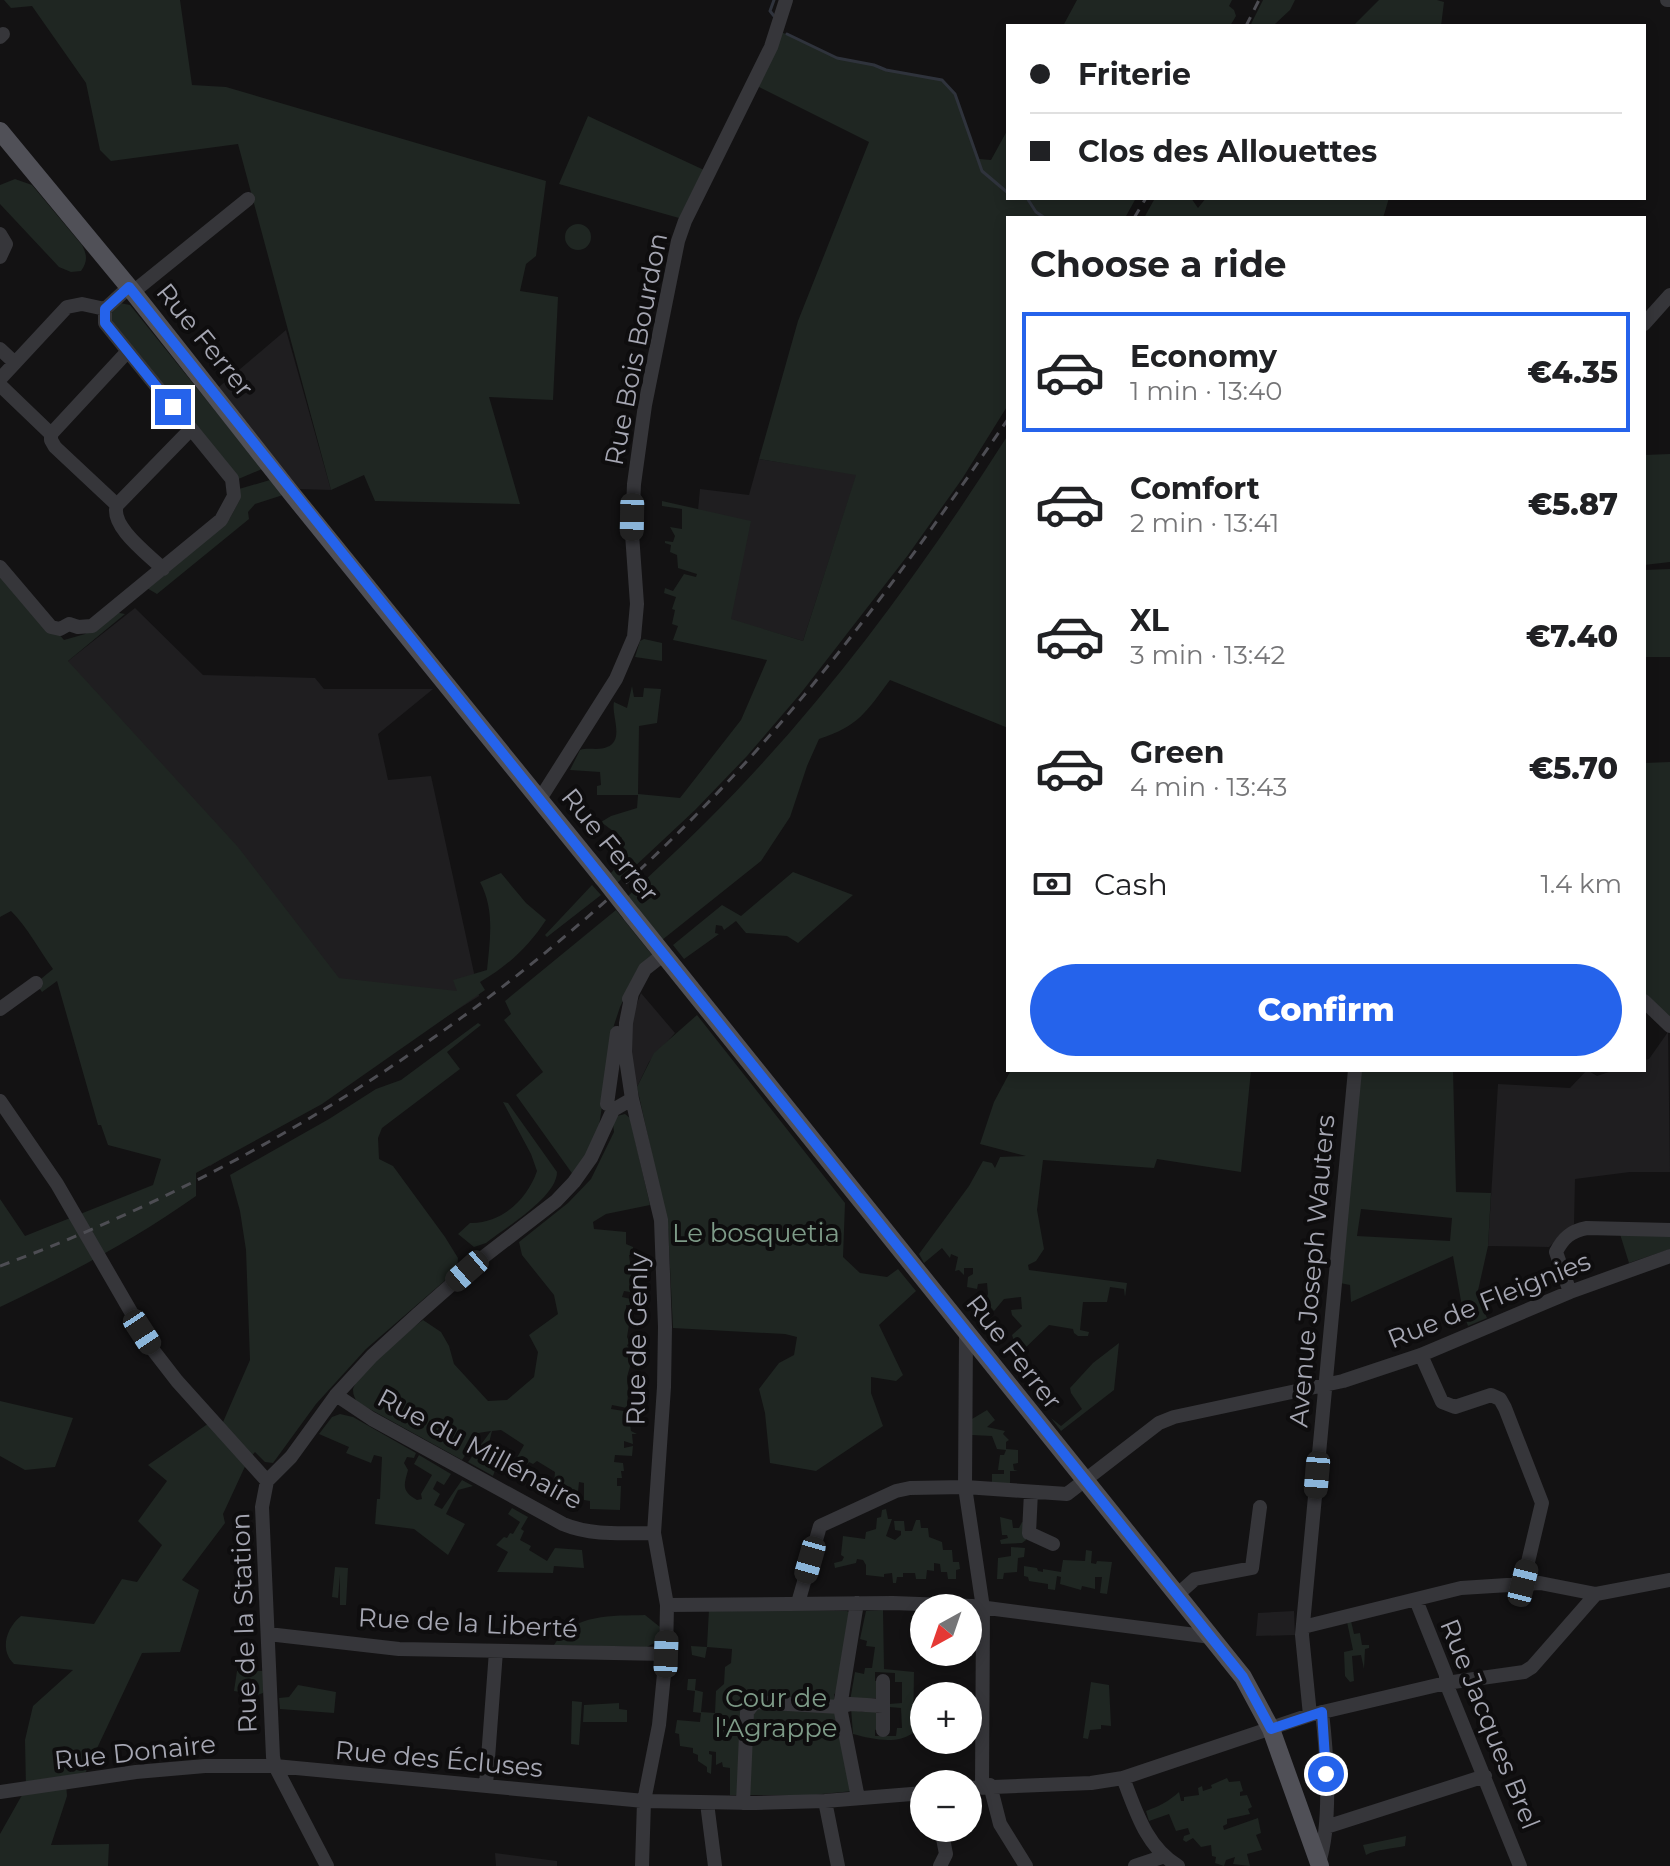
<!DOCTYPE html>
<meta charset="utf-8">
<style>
:root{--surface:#fff;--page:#f2f2f2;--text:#202124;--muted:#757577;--line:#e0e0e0;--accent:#2563eb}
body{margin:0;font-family:Montserrat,sans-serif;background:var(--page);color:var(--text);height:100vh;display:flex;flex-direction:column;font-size:30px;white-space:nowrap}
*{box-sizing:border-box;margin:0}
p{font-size:26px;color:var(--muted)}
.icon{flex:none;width:44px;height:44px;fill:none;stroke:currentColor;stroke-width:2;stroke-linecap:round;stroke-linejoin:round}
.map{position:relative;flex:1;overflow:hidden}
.drawer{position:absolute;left:1006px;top:216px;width:640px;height:856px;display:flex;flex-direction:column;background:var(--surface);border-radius:0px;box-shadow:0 4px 12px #0003}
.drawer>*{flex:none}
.top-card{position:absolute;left:1006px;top:24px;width:640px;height:176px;border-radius:0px;box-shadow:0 4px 12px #0003;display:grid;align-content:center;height:176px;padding:0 24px;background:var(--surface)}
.needle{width:52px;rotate:220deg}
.controls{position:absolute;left:910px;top:1594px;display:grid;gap:16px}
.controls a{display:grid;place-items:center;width:72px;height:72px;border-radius:50%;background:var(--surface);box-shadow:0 4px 12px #0003;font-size:40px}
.end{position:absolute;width:36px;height:36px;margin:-18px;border:10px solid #2563eb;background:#fff;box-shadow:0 0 0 4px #fff}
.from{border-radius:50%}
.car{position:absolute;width:24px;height:48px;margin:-24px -12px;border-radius:10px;box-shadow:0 0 6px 2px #0007;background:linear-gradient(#222 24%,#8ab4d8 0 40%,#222 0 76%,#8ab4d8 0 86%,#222 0)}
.top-card b{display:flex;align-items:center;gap:28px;height:76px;font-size:30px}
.top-card b+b{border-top:2px solid var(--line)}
.top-card i{width:20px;height:20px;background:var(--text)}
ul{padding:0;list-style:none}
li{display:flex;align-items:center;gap:24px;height:120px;margin:0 16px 12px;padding:0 8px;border:4px solid transparent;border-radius:0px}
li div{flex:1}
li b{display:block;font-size:30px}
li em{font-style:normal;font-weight:800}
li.selected{border-color:var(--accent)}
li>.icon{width:72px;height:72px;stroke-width:1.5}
h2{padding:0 24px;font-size:36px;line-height:96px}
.pay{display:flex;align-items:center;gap:20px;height:88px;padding:0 24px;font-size:30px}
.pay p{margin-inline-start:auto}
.button{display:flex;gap:16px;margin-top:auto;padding:16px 24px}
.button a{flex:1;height:92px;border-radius:48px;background:var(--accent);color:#fff;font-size:32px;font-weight:800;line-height:92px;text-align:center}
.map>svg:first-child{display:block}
.built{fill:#1f1e20}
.green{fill:#1f2622;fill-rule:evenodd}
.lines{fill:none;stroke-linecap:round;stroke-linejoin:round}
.stream{stroke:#2f333c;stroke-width:3}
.minor{stroke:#36363a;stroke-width:14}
.major{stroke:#505057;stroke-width:18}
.rail{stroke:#4d4d53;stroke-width:3;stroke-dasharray:10 8;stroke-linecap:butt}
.major-bridge{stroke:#505057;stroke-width:18}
.route{stroke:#2563eb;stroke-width:10}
.labels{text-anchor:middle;stroke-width:8;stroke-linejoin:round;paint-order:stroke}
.street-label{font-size:26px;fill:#a5a6b2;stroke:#0e0d0e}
.park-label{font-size:26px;fill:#7e9b88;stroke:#0e0d0e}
</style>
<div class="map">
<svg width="1670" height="1866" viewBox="0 0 1670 1866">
<rect width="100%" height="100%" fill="#131213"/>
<path class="built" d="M286,330L331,490L298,489L213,392Z
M759,459L857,474L803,641L731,620L698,510L700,489L749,495Z
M135,608L203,675L315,678L324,689H433L378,734L388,780L431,776L479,996L210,1166L68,661Z
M641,993L675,1033L649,1062L637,1087L629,1052L633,1014Z
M1668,1032L1670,1172H1630L1575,1179L1574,1224L1549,1247L1488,1246L1498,1084L1570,1088L1587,1070L1597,1076L1615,1070H1644V1060L1649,1059Z
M1294,1611L1295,1635L1256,1636L1258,1613Z
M495,1853L557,1861V1866H496Z"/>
<path class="green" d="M4,0H180L192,85L226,87L546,181L536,256L526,264L520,291L558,297L553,400L489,397L520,504L375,501L364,475L331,490L238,144L111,161L100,150L86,83L32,6L11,8Z
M1077,0H1232L1229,6L1234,10L1236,16L1230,26H1063Z
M1263,0H1295L1290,10L1275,24L1250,26Z
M1379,0H1437L1444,2L1441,26H1353Z
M777,30L837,58L874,65L886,70L942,80L955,94L979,159L991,160L1008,129V198H1136L1125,218H1008V405L962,479L908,555L801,693L747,756L695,810L616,884L610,874L627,856V851L619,843L622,838L616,834L613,837L610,834L613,831L601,822L611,816L637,808L638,795H597V786L601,785L600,772L570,770L580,750C588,747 599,751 607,747C625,740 611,715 614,702L627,708L632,686L634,697H643L644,688L661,689L657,723L639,726L638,794L680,798L741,720L767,660L673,640L678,626L672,624L675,610L672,609L676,597L664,593L665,588L673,591L684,574L696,577L697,574L678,568L677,555L670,552L671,545L665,543V541L673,542L675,536L670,527L682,529V509L662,506V501L751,521L731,619L803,641L856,475L759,459L798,321L869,142L753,84Z
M588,116L704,170L679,218L559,184Z
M15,179L32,185L82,245C87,255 88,261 81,271L71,272L59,267L0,204V185Z
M1155,198H1191L1198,208L1206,198H1389L1383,218H1144Z
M565 237a13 13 0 1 1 26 0a13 13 0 1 1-26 0Z
M120,303L130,305L262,469L236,480L109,323L110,312Z
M1008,435V728L890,680C866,712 859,726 819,739L807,766L790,817L761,861L662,940L627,897C653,872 680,848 706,822C822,707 921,572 1008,435Z
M1670,454V562L1644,565V455Z
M270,480L283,495L255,504L248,512L249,519L157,594L145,587L230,518L240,499L239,489Z
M0,567L64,640L85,634L114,612L125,614L68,661L238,847L339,978L457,991L453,980L487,970C490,939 495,910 480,882L501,873L526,903L546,920C529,946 508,966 480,982L485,990L322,1104L196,1173V1196C134,1240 69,1274 0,1307V1199L25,1236L153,1185L161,1159L108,1145L101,1125H98L57,981L42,992L36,983L53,969C39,950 28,928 11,911L0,917Z
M1670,569V657H1644V570Z
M644,639L662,643V661L635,657L640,641Z
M1670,762V1026L1644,1007V763Z
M793,872L853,895L798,943L787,936L746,933L736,921L724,930L722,926L716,925L715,933L719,934L684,959L673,945L722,905L741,916Z
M592,885L601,895L547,937L545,935Z
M616,910L653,956L635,977L620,1007L614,1025L598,1133L574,1176L516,1095L543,1072L504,1020L511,1014L505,1001Z
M697,1015L845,1203L843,1257L860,1273L887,1277L898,1269L916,1291L879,1325L903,1375L896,1381L871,1377V1393L883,1426L816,1471L770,1463L765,1413L759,1389L779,1363L794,1355L797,1337L785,1334L673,1328L668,1227L637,1087L654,1053Z
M478,1023L481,1025L447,1052L460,1069L382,1128L378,1138L379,1159L393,1166L445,1237L458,1258L457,1270L366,1349L316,1404L273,1463L265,1462L255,1452L248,1460L223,1514L225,1523L182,1580L199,1590L180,1652L142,1653L82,1780L66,1783L67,1796L51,1845L109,1844L108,1866H0V1834L26,1788L25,1740L33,1706L73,1670L14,1664C0,1651 5,1629 21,1616L94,1624L122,1579L137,1582L162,1545L138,1521L167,1481L148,1465L212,1421L220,1429L250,1360L246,1250L240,1211L230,1175L329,1119L376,1089L401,1080Z
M1011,1070H1251L1241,1172L1157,1159L1154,1168L1043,1160L1037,1210L1044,1249L1036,1261L1028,1265L1029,1270L1127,1283L1125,1297L1124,1289L1110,1287L1107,1302H1083L1080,1330L1089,1332L1088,1336H1078L1074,1333L1073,1329L1049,1325L1022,1351L1020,1349L1022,1346L1018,1342L1015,1344L1012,1335L1022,1326L1012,1315L1011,1310L1022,1309L1021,1297L1004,1299L994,1311L987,1303L984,1305L988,1294L987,1283L978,1284L977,1289L967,1287L968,1277L973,1274V1268H964V1275L959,1270L955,1271L958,1257L951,1254L950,1258L942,1248L924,1263L919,1254L969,1186L983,1161L992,1163L995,1168L1000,1157L1026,1156L980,1144L994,1102Z
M1358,1070H1453L1456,1192L1491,1193L1488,1246L1477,1295L1487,1318L1468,1326L1463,1312L1453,1256L1351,1302L1350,1285L1340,1283ZM1361,1209L1452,1218L1450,1241L1357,1236Z
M503,1102L508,1103L557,1172C557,1197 505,1228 486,1243L474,1247L458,1234L470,1223C501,1224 527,1200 537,1171L531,1154Z
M625,1114L630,1118L650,1205L606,1214L593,1222L594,1229L626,1232V1244L633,1247V1254L629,1255L632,1278L630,1292L624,1291L622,1297L631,1299L630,1305H626V1311L631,1312L627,1337L630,1343L627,1345L633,1356L627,1377L628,1389H633V1393H628L627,1408L612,1405L611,1409L624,1411V1414L629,1416V1420H633V1423L630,1424L631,1431L637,1434H632L633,1444L624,1441V1448L633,1446L632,1456L615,1455L614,1462L623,1463L624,1471H621L622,1478H617V1486H621L620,1510L590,1509V1501L584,1500V1483L579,1482L578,1492L574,1489L564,1490L563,1484L554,1483L555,1472L537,1461L533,1464L529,1462L527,1465L521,1462L519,1466L514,1463L524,1445L501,1430L492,1431L487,1451L499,1459L493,1476L468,1462L491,1431L478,1433L477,1443L470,1448L462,1460L357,1402C355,1398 353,1395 353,1390C355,1376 410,1329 423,1320L441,1332L449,1346L454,1364L488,1401L507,1400L534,1377L538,1352L529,1335L558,1314L554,1295L522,1255L519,1242L568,1203L591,1179L614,1132L613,1123L617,1116Z
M1620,1234L1670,1235V1249L1629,1263Z
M1119,1343L1114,1390L1061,1431L1051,1418L1061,1426L1082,1409L1071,1393L1070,1388L1093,1363Z
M0,1401L73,1418L55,1467L25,1470L0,1456Z
M987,1410L995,1420L987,1427L1005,1431L1003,1434L1009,1440L1006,1442V1449L1018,1450V1463L1013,1464L1014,1470L1018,1471H1010V1485L992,1484V1474H1004V1470H998L1000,1455H1004L1006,1450L997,1449L992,1436L972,1435V1419Z
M340,1414L353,1417L416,1453L414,1458L407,1457L404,1463L408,1470C404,1485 401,1491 417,1500L422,1499L421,1494L432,1475L414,1464L419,1455L451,1474L444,1485L437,1481L433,1489L440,1494L434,1505L442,1509L462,1480L473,1486L458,1490L446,1514L465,1524L448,1555L414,1529L375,1524L377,1499H380L382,1457L374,1455L371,1463L346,1453L349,1447L319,1434L332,1417Z
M512,1508L528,1517L521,1529L524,1531L520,1540L531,1546L529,1550L547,1561L555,1548L582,1550L584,1568L554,1566L553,1573L497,1572L508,1552L496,1545L504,1537L507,1538L510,1533L513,1534L520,1522L508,1514Z
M886,1509L888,1519H892L886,1536L895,1540L901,1535V1531L895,1530L894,1521H904L905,1531H912L916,1520H920L921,1528H928L929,1537L942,1542L943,1550H952L953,1562H959L960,1569L956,1570V1579H948L947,1572H941L940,1564L934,1563V1571L927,1570L926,1579H916L915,1573H903V1577H897L896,1583H893L892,1573L884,1574V1577L866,1575V1565L863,1560L857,1559L856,1563L835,1568L834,1563L842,1561L844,1557L841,1555L843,1536L865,1539L866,1532L876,1529L877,1518L881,1517L882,1510Z
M1000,1517L1012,1520L1013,1528H1019L1022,1522L1026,1523V1540L1022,1543L1001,1544L1000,1540L1008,1538L1007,1535H1002Z
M1011,1547L1025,1548L1024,1557L1018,1558L1017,1572L1004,1573L1003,1579H997L998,1558L1011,1556Z
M1086,1550L1092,1551L1091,1563L1096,1564L1097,1561L1112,1562L1107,1594L1100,1593L1102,1577H1095V1589L1082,1586L1081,1590L1060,1584L1061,1577L1057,1576L1055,1590L1048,1589V1584L1029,1581L1028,1577L1024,1576V1566L1037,1568L1038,1571L1043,1572V1569L1061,1572L1063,1560L1085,1561Z
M335,1567L348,1568L346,1605H340V1575L338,1598L332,1597Z
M709,1609L847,1611L851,1613L838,1688L834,1695L853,1791L812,1795H730V1768L723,1767L722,1762L716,1765V1752L709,1751V1754L712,1755L711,1774L707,1772V1767L698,1761V1755L693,1753V1748L680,1746L679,1734L675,1733L677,1720L700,1722L701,1713L693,1712L695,1691L687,1690L688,1679H696L695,1690L703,1692L701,1712L715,1713L716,1691L724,1684L725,1667L731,1663L732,1649L707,1647L705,1658L692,1655L691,1646L707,1647Z
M883,1610L884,1669L914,1672L913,1733C896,1745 872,1739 853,1734L851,1708L862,1712L876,1708L878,1729L875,1730V1736H896L897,1728H902L901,1708L889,1707V1704L902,1703V1682H895V1673L875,1672V1681H879L876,1698L850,1701L855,1672L864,1674L865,1668H872L875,1647L866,1646L867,1641L860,1639L866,1611Z
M645,1615L660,1627L658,1641L647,1647L554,1645C573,1613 613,1616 645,1615Z
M1351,1621L1354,1634L1360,1633L1362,1645H1369V1648L1365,1649L1364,1669L1361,1655L1352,1656L1354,1681L1350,1682L1345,1676L1344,1652L1353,1650L1347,1622Z
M237,1671H263V1693L257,1695L234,1691Z
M1091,1682L1109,1685L1111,1726L1101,1725V1729L1090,1730L1088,1739L1083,1738Z
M298,1685L336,1692L334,1713L280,1709L279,1698L289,1697Z
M572,1701L582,1702L579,1745L571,1744Z
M619,1703V1709L627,1710V1722H583L584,1705Z
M1227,1778L1229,1782L1240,1781L1243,1791L1240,1792V1796L1247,1795L1252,1807L1248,1809L1250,1814L1227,1819V1824L1223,1826L1224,1830L1258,1818L1261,1833L1256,1835L1262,1850L1247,1854L1250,1866L1233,1864L1235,1857L1226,1860L1224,1866L1215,1863L1216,1857L1212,1856L1211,1845L1201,1847L1193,1838L1186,1842L1183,1840L1184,1836L1190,1834L1188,1828L1176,1831L1169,1814L1149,1821L1146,1811C1160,1806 1169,1801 1179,1792L1181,1801H1184V1797L1199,1795L1198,1788L1202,1786L1203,1791L1212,1788L1211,1785Z
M1406,1836L1405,1846C1392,1849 1377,1849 1366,1855L1363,1845Z"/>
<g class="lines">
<path class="stream" d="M774,16L770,11L774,0
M787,34L837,58L874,65L886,70L942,80L955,94L982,171L1008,193
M1027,198L1036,212L1045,218"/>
<path class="minor" d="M1667,0H1670
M0,37L3,34
M0,234L6,244L0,257
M133,292L248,199
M1644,324L1670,295
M0,349L15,363
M0,379L67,307L82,304L105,309L129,287
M0,385L51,434V440L55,447L117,505C109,526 149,555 163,569
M51,434L128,351
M117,505L191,429
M0,567L51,627L60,629L69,624L78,627L92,626L221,520L234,496L232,479L105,323V309
M540,799L616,679L634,637L637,604L632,534L634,484L645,405L678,241L685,221L771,47L786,0
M632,993L626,1023L625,1052L632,1099L661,1220L665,1327L664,1387L654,1533L667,1605L666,1654L659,1725L644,1801L642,1866
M629,999L645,969L664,954
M1644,1001L1670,1026
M0,1009L36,983
M0,1101L57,1184L153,1350L177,1381L267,1481
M607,1104L617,1033
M1570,1292L1556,1252C1563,1238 1571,1231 1587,1228L1670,1230
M966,1333L965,1487L983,1608L982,1786
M1421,1355L1442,1402L1455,1407L1491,1395L1500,1399L1505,1408L1542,1503L1523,1583
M336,1395L372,1419L563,1524C592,1536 622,1533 654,1533
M1031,1492L1029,1533L1053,1544
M1177,1595L1195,1579L1252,1568L1260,1507
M1416,1600L1446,1675V1683L1520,1866
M798,1603L820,1526L896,1491L910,1488L965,1487L1067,1494L1159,1423L1174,1417L1343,1381L1421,1355L1570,1292L1670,1256
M857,1603L840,1707L858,1798
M667,1605L893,1603L972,1606L1211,1637
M1303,1627L1461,1588L1540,1583L1596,1594L1670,1580
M268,1634L399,1649L666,1654
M883,1681V1706
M1310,1715L1302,1635L1355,1070
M1123,1778C1136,1811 1146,1847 1178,1866
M486,1785L496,1651
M990,1785L1000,1824L1026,1866
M968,1788L1091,1783L1123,1778L1310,1715L1446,1683L1524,1672L1532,1667L1596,1594
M0,1792L136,1772L205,1766H275L644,1801L756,1803L825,1801L924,1793
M825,1801L838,1866
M707,1803L715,1866
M743,1803L747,1712L755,1702L840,1707L850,1704L883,1706V1730
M1326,1827L1485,1776
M1319,1863C1332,1821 1327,1756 1322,1712
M327,1866L275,1766L273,1757L262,1507L267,1481L291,1457L336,1395L372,1356L418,1314L477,1262L556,1201L574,1182L591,1158L613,1110L632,1099
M940,1866L946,1854L941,1828
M1135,1866L1162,1857"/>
<path class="major" d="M0,131L133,292L292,494L603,878
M632,915L1243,1677L1271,1729L1320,1866"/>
<path class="rail" d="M1246,26L1259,0
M1134,218L1146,198
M0,1266C288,1160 551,980 756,751C849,647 929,534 1008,419"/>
<path class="major-bridge" d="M603,878L632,915"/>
</g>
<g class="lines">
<path class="route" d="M173,407L105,323V309L129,287L1243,1677L1271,1729L1322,1712L1326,1774"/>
</g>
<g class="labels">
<g class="street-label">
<text transform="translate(205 340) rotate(51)" y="9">Rue Ferrer</text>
<text transform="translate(636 349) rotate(-79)" y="9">Rue Bois Bourdon</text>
<text transform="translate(610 845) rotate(51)" y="9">Rue Ferrer</text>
<text transform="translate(1312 1271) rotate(-85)" y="9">Avenue Joseph Wauters</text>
<text transform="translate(1489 1300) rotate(-22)" y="9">Rue de Fleignies</text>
<text transform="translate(637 1339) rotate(-89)" y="9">Rue de Genly</text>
<text transform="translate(1014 1352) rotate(52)" y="9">Rue Ferrer</text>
<text transform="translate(480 1449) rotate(28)" y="9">Rue du Millénaire</text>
<text transform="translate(244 1623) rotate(-92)" y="9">Rue de la Station</text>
<text transform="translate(468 1623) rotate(3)" y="9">Rue de la Liberté</text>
<text transform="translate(1490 1724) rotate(68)" y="9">Rue Jacques Brel</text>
<text transform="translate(135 1752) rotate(-6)" y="9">Rue Donaire</text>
<text transform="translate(439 1759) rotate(5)" y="9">Rue des Écluses</text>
</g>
<g class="park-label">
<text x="756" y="1242">Le bosquetia</text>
<text x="776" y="1707">Cour de<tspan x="776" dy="30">l'Agrappe</tspan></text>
</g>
</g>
</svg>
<div class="controls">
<a><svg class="needle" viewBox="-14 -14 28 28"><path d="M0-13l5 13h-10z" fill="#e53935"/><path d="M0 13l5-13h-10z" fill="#757577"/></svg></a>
<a>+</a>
<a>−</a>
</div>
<i class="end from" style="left:1326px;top:1774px"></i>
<i class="end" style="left:173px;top:407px"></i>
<i class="car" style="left:632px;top:517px;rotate:181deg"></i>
<i class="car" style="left:467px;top:1271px;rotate:229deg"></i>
<i class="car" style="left:142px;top:1332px;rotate:147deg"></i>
<i class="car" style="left:1317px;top:1475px;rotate:185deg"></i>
<i class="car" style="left:810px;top:1560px;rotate:196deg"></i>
<i class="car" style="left:1523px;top:1583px;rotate:14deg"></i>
<i class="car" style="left:666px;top:1654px;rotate:2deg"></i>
<div class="top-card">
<b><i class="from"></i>Friterie</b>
<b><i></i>Clos des Allouettes</b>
</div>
<section class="drawer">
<h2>Choose a ride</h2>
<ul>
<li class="selected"><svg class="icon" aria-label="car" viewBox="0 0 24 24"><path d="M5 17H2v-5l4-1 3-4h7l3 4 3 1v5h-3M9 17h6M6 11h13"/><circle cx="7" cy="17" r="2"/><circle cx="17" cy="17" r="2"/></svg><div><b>Economy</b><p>1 min · 13:40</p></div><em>€4.35</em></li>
<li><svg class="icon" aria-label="car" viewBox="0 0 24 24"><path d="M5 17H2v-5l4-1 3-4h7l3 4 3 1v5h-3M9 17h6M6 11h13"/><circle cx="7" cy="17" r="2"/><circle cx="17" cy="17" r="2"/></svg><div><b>Comfort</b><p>2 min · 13:41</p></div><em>€5.87</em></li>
<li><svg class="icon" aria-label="car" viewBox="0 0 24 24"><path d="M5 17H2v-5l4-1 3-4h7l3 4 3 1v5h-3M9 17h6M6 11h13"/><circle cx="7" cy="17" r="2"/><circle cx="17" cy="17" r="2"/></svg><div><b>XL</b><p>3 min · 13:42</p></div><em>€7.40</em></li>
<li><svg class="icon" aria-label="car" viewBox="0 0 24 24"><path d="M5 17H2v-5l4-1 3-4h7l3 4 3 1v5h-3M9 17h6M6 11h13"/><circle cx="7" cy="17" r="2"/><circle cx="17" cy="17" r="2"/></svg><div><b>Green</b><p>4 min · 13:43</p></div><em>€5.70</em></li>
</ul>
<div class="pay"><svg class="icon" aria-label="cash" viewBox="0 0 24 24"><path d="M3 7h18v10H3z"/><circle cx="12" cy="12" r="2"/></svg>Cash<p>1.4 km</p></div>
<div class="button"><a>Confirm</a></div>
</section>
</div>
